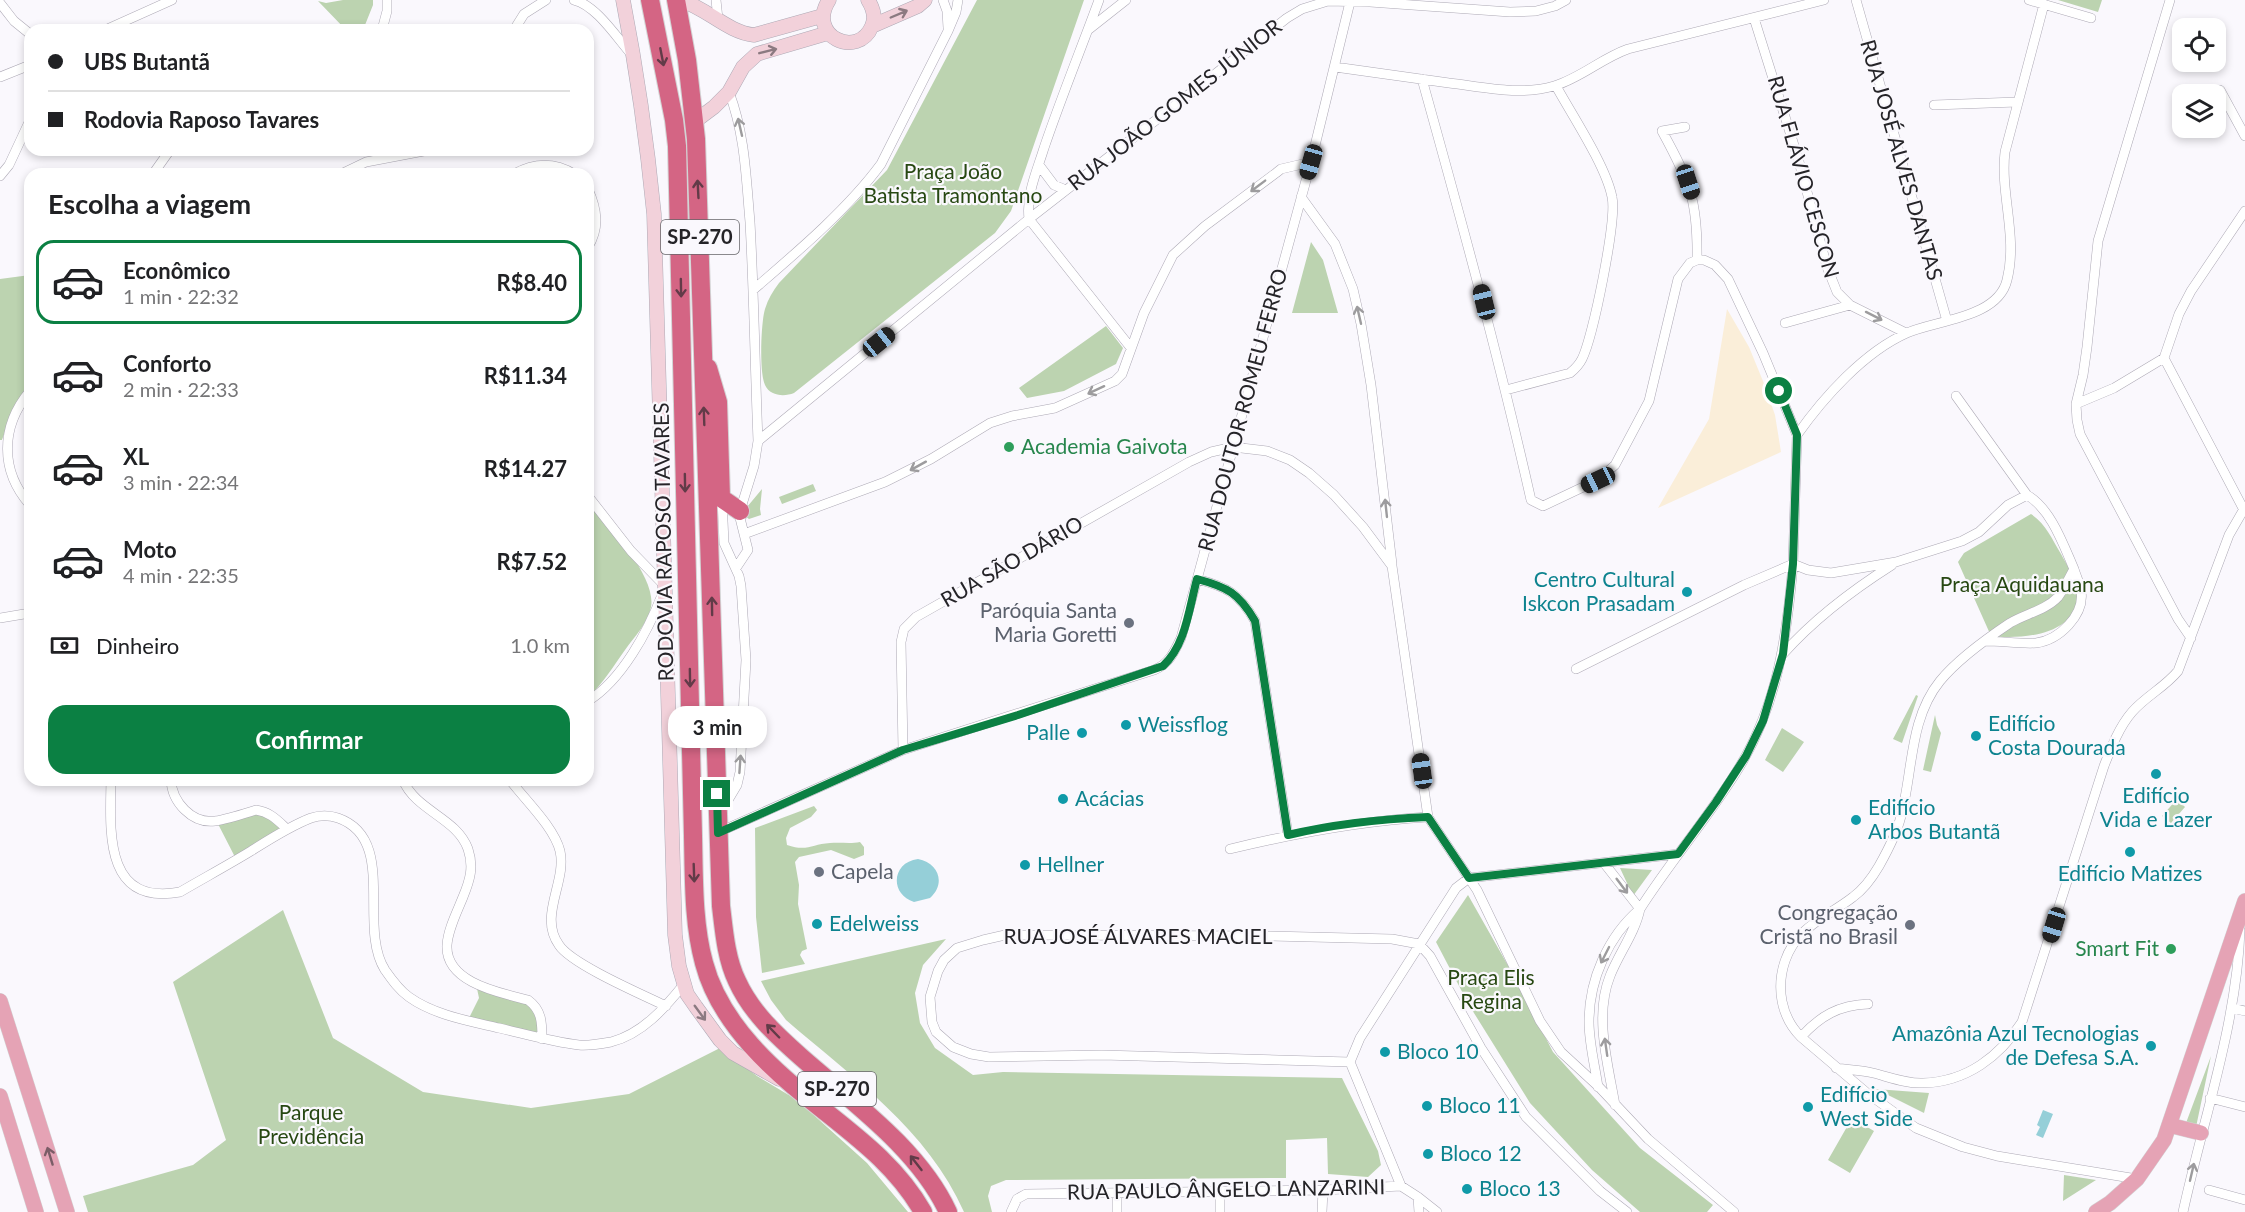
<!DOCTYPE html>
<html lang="pt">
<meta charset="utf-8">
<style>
:root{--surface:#fff;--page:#f2f2f2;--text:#202124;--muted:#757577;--line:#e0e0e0;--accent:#0b8043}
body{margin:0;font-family:Lato,sans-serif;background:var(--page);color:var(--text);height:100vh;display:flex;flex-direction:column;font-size:22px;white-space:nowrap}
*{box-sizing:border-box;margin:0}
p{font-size:20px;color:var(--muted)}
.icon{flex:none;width:33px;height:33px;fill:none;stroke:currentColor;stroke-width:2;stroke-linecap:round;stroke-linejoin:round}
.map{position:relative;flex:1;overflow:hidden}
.panel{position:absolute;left:24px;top:168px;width:570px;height:618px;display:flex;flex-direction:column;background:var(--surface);border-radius:18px;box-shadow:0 3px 9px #0003}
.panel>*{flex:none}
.hud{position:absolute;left:24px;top:24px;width:570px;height:132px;border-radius:18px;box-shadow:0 3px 9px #0003;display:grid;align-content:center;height:132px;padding:0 24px;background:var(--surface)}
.controls{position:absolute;left:2172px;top:18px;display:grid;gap:12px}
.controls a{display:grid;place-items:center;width:54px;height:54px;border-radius:12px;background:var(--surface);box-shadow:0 3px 9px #0003;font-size:30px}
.end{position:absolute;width:27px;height:27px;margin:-14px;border:8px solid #0b8043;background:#fff;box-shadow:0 0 0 3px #fff}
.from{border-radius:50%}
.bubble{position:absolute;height:42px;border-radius:18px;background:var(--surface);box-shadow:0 3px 9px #0003;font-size:20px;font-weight:700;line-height:42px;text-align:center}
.car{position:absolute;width:18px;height:36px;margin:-18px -9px;border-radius:8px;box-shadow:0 0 4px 2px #0007;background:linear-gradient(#222 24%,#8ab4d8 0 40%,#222 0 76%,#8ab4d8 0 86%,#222 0)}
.hud b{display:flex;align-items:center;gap:21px;height:57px;font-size:22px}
.hud b+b{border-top:2px solid var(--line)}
.hud i{width:15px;height:15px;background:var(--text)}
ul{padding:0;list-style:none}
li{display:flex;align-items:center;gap:18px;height:84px;margin:0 12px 9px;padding:0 12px;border:3px solid transparent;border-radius:18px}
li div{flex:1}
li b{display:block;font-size:22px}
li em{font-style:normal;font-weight:700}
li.current{border-color:var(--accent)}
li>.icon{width:54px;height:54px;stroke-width:1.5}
h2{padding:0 24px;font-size:27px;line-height:72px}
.pay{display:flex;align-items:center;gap:15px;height:66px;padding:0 24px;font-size:22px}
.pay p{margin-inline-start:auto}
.button{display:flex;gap:12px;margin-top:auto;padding:12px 24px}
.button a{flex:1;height:69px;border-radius:18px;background:var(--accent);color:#fff;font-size:24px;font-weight:700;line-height:69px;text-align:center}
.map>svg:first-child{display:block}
.medical{fill:#faeed9}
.green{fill:#bcd3b0}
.water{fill:#95cfd8}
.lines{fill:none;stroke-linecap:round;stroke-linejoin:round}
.minor-casing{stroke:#ada9b5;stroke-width:10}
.secondary-casing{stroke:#ada9b5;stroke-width:15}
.primary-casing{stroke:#d3d3d4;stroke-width:16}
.motorway-casing{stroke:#d3d3d4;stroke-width:20}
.minor{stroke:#fff;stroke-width:9}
.secondary{stroke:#f2d1da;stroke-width:14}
.primary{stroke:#e5a3b5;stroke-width:15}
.motorway{stroke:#d46584;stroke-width:18}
.oneway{stroke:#8c7a81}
.oneway2{stroke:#623b48}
.oneway3{stroke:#9d9c9e}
.oneway4{stroke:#7b5d67}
.route{stroke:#0b8043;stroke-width:8}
.leisure-dot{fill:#2e9e5b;stroke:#faf8fd;stroke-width:2}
.culture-dot{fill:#0f9aa8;stroke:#faf8fd;stroke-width:2}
.worship-dot{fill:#6b7280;stroke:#faf8fd;stroke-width:2}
.labels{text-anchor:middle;stroke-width:4.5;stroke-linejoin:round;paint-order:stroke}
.shield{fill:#faf8fd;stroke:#656468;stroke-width:1.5}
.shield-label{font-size:20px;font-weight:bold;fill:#252428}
.street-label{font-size:21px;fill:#252428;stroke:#faf8fd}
.park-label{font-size:21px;fill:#274812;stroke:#faf8fd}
.leisure-label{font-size:21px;fill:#27864d;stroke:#faf8fd;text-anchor:start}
.culture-label{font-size:21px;fill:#0d838f;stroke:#faf8fd;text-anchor:start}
.worship-label{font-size:21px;fill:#5b616d;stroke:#faf8fd;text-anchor:end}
</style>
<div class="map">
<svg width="2245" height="1212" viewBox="0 0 2245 1212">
<rect width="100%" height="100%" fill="#faf8fd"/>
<path class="medical" d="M1727,309L1749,347L1765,386L1775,415L1781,452L1658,508L1709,419Z"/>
<path class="green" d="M343,0H373V5L363,30H346L318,1L326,3Z
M977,0H1084L1011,211L995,233L794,393C784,397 770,396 765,385C759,372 761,322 765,309C768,299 773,291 779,283L887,170Z
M2058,0H2102L2098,12Z
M1311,242L1323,260L1338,313H1292Z
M30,275V389C16,396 8,425 2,440H0V279Z
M1106,326L1123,348L1116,364L1064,391L1027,398L1019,388Z
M813,484L816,491L782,504L779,497Z
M762,489L760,509L761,515L749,519L745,516L747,507Z
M588,501C607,523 657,577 651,607C648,623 634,637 625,650C613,667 603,683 588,698Z
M2031,514C2046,524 2052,539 2061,554C2066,564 2075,576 2077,588C2084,634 2024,640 1991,636L1958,562L1964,553Z
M1916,695L1918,696L1902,743L1893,739Z
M1935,715L1937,725L1941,733L1931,772L1923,770Z
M1782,728L1804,742L1783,772L1765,760Z
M2177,799L2185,807L2171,823L2162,816Z
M814,806L817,810L811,817L790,828L786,838L787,845C807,852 812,844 830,843C841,842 850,844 860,842L864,847V855L854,859L831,850L799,857L795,862L799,885L798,904L807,949L802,951L800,955L805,964L762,973L756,917L755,828Z
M263,812L284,831L236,859L217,822Z
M1620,868L1652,870L1633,896Z
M1468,895L1510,969L1553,1052L1640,1148L1713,1205L1707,1212H1640L1592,1170L1530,1103L1469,1005L1436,942Z
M283,910L333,1038L423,1092L531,1108L629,1094L720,1048L757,1076L797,1100L867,1163L908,1212H88L83,1196L193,1165L226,1140L173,982Z
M946,939L923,965L915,993L920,1023L935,1048L973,1075L1003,1072L1342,1078L1378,1151L1381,1165L1368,1177L1328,1174L1327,1138L1286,1140V1178L1006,1180L991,1186L988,1196L992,1212H964C928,1130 852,1077 786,1020L771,1000L761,981Z
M476,984L535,1006L542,1039L468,1020L479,998Z
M2211,1056L2196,1127L2186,1123Z
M1876,1089L1929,1093L1924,1113Z
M1852,1118L1874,1131L1850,1173L1828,1160Z
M2064,1175L2096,1180L2063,1201Z"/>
<path class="water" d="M918,859C939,863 946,884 930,898L914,902C889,894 892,862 918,859Z
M2043,1110L2053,1114L2043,1138L2036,1135L2040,1127L2037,1125Z"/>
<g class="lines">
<defs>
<path id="minor" d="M574,0C596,5 617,38 632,55
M716,0L718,19
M943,0L947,11L948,28
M1099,0C1081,49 1061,98 1044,148C1037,171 1026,194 1029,219L1131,348
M1856,0L1947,321
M2029,0L2091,18
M2170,0L2098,241L2087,347L2083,375L2076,404L2077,420L2080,434L2178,619L2191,638
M0,3L14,21L30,34
M1754,18L1798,158L1827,267L1837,292L1850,305L1906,333
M105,30L172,0
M382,30L387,11V0
M514,30L524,14L546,0
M1088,30L1126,0
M1335,67C1373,72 1411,78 1449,83C1483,87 1520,96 1554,86C1581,78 1602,58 1628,49L1824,0
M0,77L30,65
M1422,79C1461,219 1499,358 1531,500L1543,506L1598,480L1615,465L1649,401L1678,279L1690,263L1697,260
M2220,90L2245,136
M729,92C745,134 746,177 750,222C754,295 755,368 758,441L754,466L739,514L748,550L736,568
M1934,105L2017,102
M1685,127L1662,131C1690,182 1698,201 1697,260
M1039,165L1054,185L1066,190
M153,174L170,150
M341,174L366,162L429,150
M514,174C534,163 554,162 574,174
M0,176L9,165L30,120
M588,189C597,209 600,228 588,247
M1301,197L1335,244L1353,289L1361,324L1371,385L1392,564
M753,290C796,253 848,209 881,164L948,31L956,12L958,0
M1785,323L1850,305
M2164,358L2245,512
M1506,390L1570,373C1575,369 1579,365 1582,359C1593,337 1617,220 1612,197C1606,166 1572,115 1556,86
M30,391C0,427 0,471 30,505
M1956,396L2027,495C2051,509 2063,544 2074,569C2069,578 2064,589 2058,597C2046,610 2025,614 2010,623C1986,639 1958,659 1940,681C1909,719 1913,772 1901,816C1897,833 1888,850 1879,866C1872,878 1864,889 1853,897C1826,918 1797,926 1785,961C1776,988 1781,1017 1801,1037L1867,1093L1916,1128L1963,1147L1997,1156L2137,1179
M2076,404L2114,388L2164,358L2179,314L2191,291L2245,211
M1797,435C1823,398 1864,352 1907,333C1937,320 1998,318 2007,280C2018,237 2000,194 2005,152L2044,4
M758,441L1029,219L1287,18L1302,9L1328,1L1370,2L1510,12L1536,11L1555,6L1566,0
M588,496L631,551L664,585
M744,534L885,482L931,459L990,423L1012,416L1055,408L1115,381L1122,374L1144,313L1173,255L1205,226L1276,173L1281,169L1311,162
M1197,579C1227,587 1239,593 1255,621L1288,835
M0,618L30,613
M1985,641C2002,641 2020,644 2036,643C2059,640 2085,615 2081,591C2080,584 2076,576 2074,569
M1783,654C1815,618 1851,591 1892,565
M1576,669L1744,585L1793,564L1797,435L1763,353L1728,279L1715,265L1704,260H1697
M588,701C622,680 648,631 662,595
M903,750L901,642L904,629L916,617L1189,462L1211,452L1233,447L1267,451L1290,460L1309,473L1334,495L1363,527L1392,566L1428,817L1477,890L1540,1021L1561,1052L1599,1087L1648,1139L1734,1212
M111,780C110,832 104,906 180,892C204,878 228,865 251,851C270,839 290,826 311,818C320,815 329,815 338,818C398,839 357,926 385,970C392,980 399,990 409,997C434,1015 469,1021 499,1028C525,1034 552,1042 579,1045C589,1046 600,1044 611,1042C642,1034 665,1008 684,984
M171,780C172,802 192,824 215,821C228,819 243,814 256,810C270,812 277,820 287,829
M403,780C416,811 457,818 468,849C474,867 470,880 463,897C457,912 448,929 447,945C445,983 501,993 528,1000C542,1010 542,1023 542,1039
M510,780C525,800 554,827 560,851C567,882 538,916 559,945C571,964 643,995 666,1006
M721,812L737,785L740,772L746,660L741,586L739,576L724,543L722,499
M719,832L903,750L1154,670C1169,664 1174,653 1181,638L1311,162L1350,2
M1230,849C1296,833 1360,821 1428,817
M1604,863L1640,909C1635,933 1619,953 1610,976C1594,1016 1608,1064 1615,1105
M2232,1008L2245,1011
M1801,1037C1820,1016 1839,1005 1868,1004
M1350,1062L1102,1055L989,1057L971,1054L953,1047L936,1032L932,1022L930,997L938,971L944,960L957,948L983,940L1005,935L1270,936L1392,939L1419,944L1430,956L1481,1048L1526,1117L1600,1191L1627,1212
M1836,1068C1848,1070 1861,1070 1873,1073C1889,1077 1907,1084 1923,1083C1967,1082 2000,1056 2022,1022L2104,766C2111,748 2119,727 2132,712C2146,696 2165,687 2178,671L2229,535L2244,509
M1598,1087C1595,1066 1589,1043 1589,1022C1589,980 1608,936 1640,909C1671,860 1710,816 1740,766C1778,703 1787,635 1793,564L1808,570L1831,573L1896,562L1962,541L1979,532L2008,505L2027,495
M2210,1098L2245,1107
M1401,1186L1350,1062L1360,1038L1456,888L1469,878L1678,854
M2209,1190L2245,1200
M1117,1193V1212
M1418,1197L1419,1212
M1011,1212L1017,1199L1026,1194L1323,1190L1401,1186L1418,1197L1437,1212
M1220,1212V1192
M1322,1212L1323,1190
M2183,1212C2203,1120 2237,1023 2240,930"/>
<path id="secondary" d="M623,0C637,71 647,142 654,214L675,935L679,966L687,994L696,1007L720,1040L733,1053L779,1079
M680,0C707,8 727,32 754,35L822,16
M829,0C806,36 858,60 872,26C876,17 873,8 868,0
M872,26L918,6L925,0
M694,122L714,107L729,92L743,67L757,54L828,33"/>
<path id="primary" d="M0,1001L67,1212
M0,1096L36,1212
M2169,1125L2201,1133
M2096,1212L2110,1203L2137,1179L2164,1140L2245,901"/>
<path id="motorway" d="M650,0L674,120L677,146L693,836C694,878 693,923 704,963C720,1024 774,1072 822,1109C861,1140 898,1168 923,1212
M676,0L687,60L696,139L721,906C724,931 726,958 737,981C751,1012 776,1035 801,1057C852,1102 919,1149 948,1212
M708,368L718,402L721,498L740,511"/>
</defs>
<use href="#minor" class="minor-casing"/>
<use href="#secondary" class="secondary-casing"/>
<use href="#primary" class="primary-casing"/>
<use href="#motorway" class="motorway-casing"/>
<use href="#minor" class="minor"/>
<use href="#secondary" class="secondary"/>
<use href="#primary" class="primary"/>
<use href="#motorway" class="motorway"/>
</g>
<defs><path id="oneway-shaft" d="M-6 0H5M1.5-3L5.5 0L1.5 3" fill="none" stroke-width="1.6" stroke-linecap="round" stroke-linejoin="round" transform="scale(1.5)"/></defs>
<g class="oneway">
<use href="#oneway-shaft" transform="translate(899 14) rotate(-23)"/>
<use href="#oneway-shaft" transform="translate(768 51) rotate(-14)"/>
<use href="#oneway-shaft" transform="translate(700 1013) rotate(54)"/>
</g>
<g class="oneway2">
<use href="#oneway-shaft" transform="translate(662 57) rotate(79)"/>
<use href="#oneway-shaft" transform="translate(698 189) rotate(-93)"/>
<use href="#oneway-shaft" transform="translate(681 288) rotate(89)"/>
<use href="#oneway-shaft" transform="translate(704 416) rotate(-92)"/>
<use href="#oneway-shaft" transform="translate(685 483) rotate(89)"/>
<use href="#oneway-shaft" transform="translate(712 606) rotate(-91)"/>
<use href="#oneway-shaft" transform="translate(690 678) rotate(89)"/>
<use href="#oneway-shaft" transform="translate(694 873) rotate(88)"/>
<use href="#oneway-shaft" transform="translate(773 1031) rotate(-134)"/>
<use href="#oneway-shaft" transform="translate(916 1163) rotate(-128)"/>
</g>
<g class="oneway3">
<use href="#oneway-shaft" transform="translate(740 127) rotate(-103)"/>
<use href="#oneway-shaft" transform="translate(1258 186) rotate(143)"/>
<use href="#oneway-shaft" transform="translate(1359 315) rotate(-103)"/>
<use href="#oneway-shaft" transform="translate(1874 316) rotate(27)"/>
<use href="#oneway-shaft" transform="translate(1096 390) rotate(155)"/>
<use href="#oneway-shaft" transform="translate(918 466) rotate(151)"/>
<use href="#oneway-shaft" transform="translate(1386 508) rotate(-96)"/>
<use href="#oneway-shaft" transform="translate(740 764) rotate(-86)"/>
<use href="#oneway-shaft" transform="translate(1622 886) rotate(53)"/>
<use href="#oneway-shaft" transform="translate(1605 955) rotate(117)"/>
<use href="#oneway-shaft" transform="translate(1606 1047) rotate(-98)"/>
<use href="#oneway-shaft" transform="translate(2192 1172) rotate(-77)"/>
</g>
<use class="oneway4" href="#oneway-shaft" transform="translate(50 1156) rotate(-107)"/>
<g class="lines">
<path class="route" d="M717,794L718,833L903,750L1018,715L1163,666C1186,645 1189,608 1197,579C1227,587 1239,593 1255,621L1288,835C1334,824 1381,819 1428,817L1469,878L1678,854L1716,802L1746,756L1763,721L1783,654L1793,564L1797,435L1779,391"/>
</g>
<g class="leisure-dot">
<circle cx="1009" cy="447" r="6"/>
<circle cx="2171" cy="949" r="6"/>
</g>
<g class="culture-dot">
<circle cx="1687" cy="592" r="6"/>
<circle cx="1126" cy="725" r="6"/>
<circle cx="1082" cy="733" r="6"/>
<circle cx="1976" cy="736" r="6"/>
<circle cx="2156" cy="774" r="6"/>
<circle cx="1063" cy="799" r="6"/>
<circle cx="1856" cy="820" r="6"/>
<circle cx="2130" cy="852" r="6"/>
<circle cx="1025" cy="865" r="6"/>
<circle cx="817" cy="924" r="6"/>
<circle cx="2151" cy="1046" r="6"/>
<circle cx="1385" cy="1052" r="6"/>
<circle cx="1427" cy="1106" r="6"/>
<circle cx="1808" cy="1107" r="6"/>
<circle cx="1428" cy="1154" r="6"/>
<circle cx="1467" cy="1189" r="6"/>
</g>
<g class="worship-dot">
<circle cx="1129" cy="623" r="6"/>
<circle cx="819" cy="872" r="6"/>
<circle cx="1910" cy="925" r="6"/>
</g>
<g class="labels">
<g class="shield">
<rect x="661" y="220" width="78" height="34" rx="4.5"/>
<rect x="798" y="1072" width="78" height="34" rx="4.5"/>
</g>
<g class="shield-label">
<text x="700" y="244">SP-270</text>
<text x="837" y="1096">SP-270</text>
</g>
<g class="street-label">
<text transform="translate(1175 105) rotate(-38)" y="7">RUA JOÃO GOMES JÚNIOR</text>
<text transform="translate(1901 160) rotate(74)" y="7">RUA JOSÉ ALVES DANTAS</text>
<text transform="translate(1803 177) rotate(74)" y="7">RUA FLÁVIO CESCON</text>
<text transform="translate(1243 410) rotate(-75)" y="7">RUA DOUTOR ROMEU FERRO</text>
<text transform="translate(664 542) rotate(-91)" y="7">RODOVIA RAPOSO TAVARES</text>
<text transform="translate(1012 562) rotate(-30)" y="7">RUA SÃO DÁRIO</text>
<text x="1138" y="944">RUA JOSÉ ÁLVARES MACIEL</text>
<text transform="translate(1226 1190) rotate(-1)" y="7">RUA PAULO ÂNGELO LANZARINI</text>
</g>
<g class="park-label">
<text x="953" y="179">Praça João<tspan x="953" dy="24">Batista Tramontano</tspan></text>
<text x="2022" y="592">Praça Aquidauana</text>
<text x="1491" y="985">Praça Elis<tspan x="1491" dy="24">Regina</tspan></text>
<text x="311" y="1120">Parque<tspan x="311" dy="24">Previdência</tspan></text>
</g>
<g class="leisure-label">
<text x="1021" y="454">Academia Gaivota</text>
<text x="2159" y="956" text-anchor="end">Smart Fit</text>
</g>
<g class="culture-label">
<text x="1675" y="587" text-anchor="end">Centro Cultural<tspan x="1675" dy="24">Iskcon Prasadam</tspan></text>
<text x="1988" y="731">Edifício<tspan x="1988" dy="24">Costa Dourada</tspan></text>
<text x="1138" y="732">Weissflog</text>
<text x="1070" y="740" text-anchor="end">Palle</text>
<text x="2156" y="803" text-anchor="middle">Edifício<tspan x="2156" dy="24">Vida e Lazer</tspan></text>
<text x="1075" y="806">Acácias</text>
<text x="1868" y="815">Edifício<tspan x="1868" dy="24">Arbos Butantã</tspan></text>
<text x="1037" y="872">Hellner</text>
<text x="2130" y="881" text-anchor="middle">Edifício Matizes</text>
<text x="829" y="931">Edelweiss</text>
<text x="2139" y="1041" text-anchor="end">Amazônia Azul Tecnologias<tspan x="2139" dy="24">de Defesa S.A.</tspan></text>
<text x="1397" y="1059">Bloco 10</text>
<text x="1820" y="1102">Edifício<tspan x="1820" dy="24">West Side</tspan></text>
<text x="1439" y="1113">Bloco 11</text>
<text x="1440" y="1161">Bloco 12</text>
<text x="1479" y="1196">Bloco 13</text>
</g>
<g class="worship-label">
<text x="1117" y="618">Paróquia Santa<tspan x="1117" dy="24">Maria Goretti</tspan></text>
<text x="831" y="879" text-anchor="start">Capela</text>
<text x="1898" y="920">Congregação<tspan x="1898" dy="24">Cristã no Brasil</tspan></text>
</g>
</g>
</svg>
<div class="controls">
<a><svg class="icon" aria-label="locate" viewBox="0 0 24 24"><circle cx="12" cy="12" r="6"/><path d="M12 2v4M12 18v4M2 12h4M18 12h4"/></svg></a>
<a><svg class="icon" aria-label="layers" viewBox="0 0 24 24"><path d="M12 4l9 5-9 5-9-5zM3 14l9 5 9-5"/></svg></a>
</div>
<i class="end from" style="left:1779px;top:391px"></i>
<i class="end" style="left:717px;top:794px"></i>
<div class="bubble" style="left:668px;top:706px;width:99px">3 min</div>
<i class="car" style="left:1311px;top:162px;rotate:196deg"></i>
<i class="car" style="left:1688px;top:182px;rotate:162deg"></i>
<i class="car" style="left:1484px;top:302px;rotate:346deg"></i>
<i class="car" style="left:879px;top:342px;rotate:51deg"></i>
<i class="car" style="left:1598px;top:480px;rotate:245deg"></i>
<i class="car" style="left:1422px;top:771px;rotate:352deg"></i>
<i class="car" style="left:2054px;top:925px;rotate:197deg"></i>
<div class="hud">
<b><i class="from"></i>UBS Butantã</b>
<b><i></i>Rodovia Raposo Tavares</b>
</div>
<section class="panel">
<h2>Escolha a viagem</h2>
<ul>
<li class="current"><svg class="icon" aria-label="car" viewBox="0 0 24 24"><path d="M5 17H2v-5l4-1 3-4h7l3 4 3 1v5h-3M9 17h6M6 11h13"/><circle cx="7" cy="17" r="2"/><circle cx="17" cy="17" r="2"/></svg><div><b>Econômico</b><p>1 min · 22:32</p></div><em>R$8.40</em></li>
<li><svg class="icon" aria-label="car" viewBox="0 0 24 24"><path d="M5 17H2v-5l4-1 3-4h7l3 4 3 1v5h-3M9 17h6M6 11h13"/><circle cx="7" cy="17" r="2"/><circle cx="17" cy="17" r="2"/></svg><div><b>Conforto</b><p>2 min · 22:33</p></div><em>R$11.34</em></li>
<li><svg class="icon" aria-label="car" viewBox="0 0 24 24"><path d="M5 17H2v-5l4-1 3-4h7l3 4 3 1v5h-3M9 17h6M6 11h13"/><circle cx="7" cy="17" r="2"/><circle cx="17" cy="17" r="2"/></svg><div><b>XL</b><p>3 min · 22:34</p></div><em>R$14.27</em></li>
<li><svg class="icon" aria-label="car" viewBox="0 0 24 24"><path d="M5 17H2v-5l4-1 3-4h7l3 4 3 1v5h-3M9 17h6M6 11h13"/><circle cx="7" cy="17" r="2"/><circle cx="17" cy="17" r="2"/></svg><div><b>Moto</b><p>4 min · 22:35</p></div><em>R$7.52</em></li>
</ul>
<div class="pay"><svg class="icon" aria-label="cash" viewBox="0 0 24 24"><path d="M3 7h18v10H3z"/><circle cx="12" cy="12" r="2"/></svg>Dinheiro<p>1.0 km</p></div>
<div class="button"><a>Confirmar</a></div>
</section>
</div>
